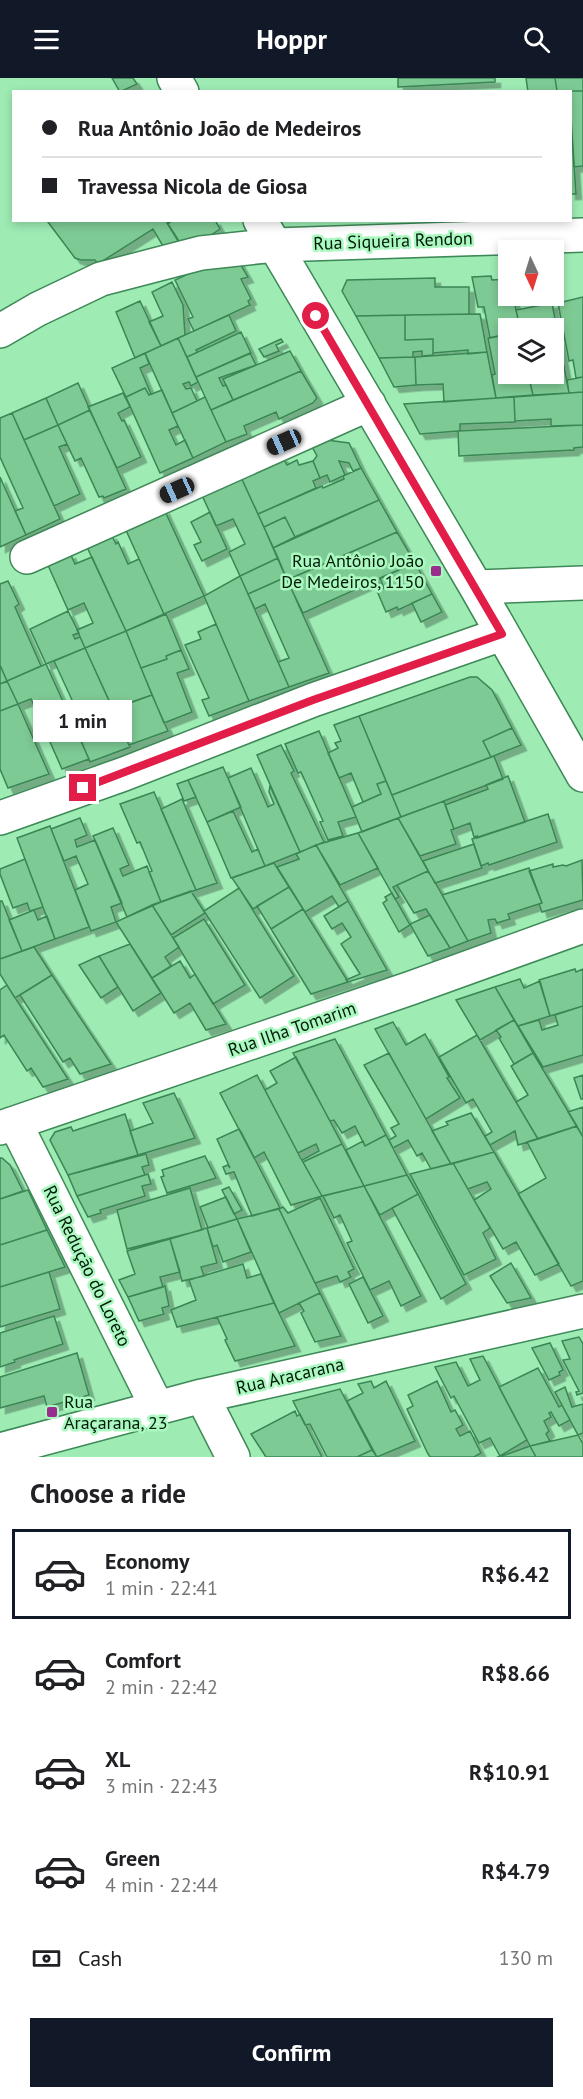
<!DOCTYPE html>
<meta charset="utf-8">
<style>
:root{--surface:#fff;--page:#f2f2f2;--text:#202124;--muted:#757577;--line:#e0e0e0;--accent:#111827}
body{margin:0;font-family:"PT Sans",sans-serif;background:var(--page);color:var(--text);height:100vh;display:flex;flex-direction:column;font-size:22px;white-space:nowrap}
*{box-sizing:border-box;margin:0}
p{font-size:20px;color:var(--muted)}
.icon{flex:none;width:33px;height:33px;fill:none;stroke:currentColor;stroke-width:2;stroke-linecap:round;stroke-linejoin:round}
.map{position:relative;height:1379px;overflow:hidden}
.panel{display:flex;flex-direction:column;background:var(--surface);flex:1}
.panel>*{flex:none}
.hud{position:absolute;left:12px;top:12px;width:560px;height:132px;border-radius:0px;box-shadow:0 3px 9px #0003;display:grid;align-content:center;height:132px;padding:0 30px;background:var(--surface)}
.needle{width:39px;rotate:176deg}
.tools{position:absolute;left:498px;top:162px;display:grid;gap:12px}
.tools a{display:grid;place-items:center;width:66px;height:66px;border-radius:0px;background:var(--surface);box-shadow:0 3px 9px #0003;font-size:30px}
.end{position:absolute;width:27px;height:27px;margin:-14px;border:8px solid #e11d48;background:#fff;box-shadow:0 0 0 3px #fff}
.from{border-radius:50%}
.bubble{position:absolute;height:42px;border-radius:0px;background:var(--surface);box-shadow:0 3px 9px #0003;font-size:20px;font-weight:700;line-height:42px;text-align:center}
.car{position:absolute;width:18px;height:36px;margin:-18px -9px;border-radius:8px;box-shadow:0 0 4px 2px #0007;background:linear-gradient(#222 24%,#8ab4d8 0 40%,#222 0 76%,#8ab4d8 0 86%,#222 0)}
.hud b{display:flex;align-items:center;gap:21px;height:57px;font-size:22px}
.hud b+b{border-top:2px solid var(--line)}
.hud i{width:15px;height:15px;background:var(--text)}
ul{padding:0;list-style:none}
li{display:flex;align-items:center;gap:18px;height:90px;margin:0 12px 9px;padding:0 18px;border:3px solid transparent;border-radius:0px}
li div{flex:1}
li b{display:block;font-size:22px}
li em{font-style:normal;font-weight:700}
li.active{border-color:var(--accent)}
li>.icon{width:54px;height:54px;stroke-width:1.5}
h2{padding:0 30px;font-size:27px;line-height:72px}
.pay{display:flex;align-items:center;gap:15px;height:66px;padding:0 30px;font-size:22px}
.pay p{margin-inline-start:auto}
.primary-button{display:flex;gap:12px;margin-top:auto;padding:12px 30px}
.primary-button a{flex:1;height:69px;border-radius:0px;background:var(--accent);color:#fff;font-size:24px;font-weight:700;line-height:69px;text-align:center}
header{display:flex;justify-content:space-between;align-items:center;height:78px;padding:0 30px;background:var(--accent);color:#fff;font-size:27px;font-weight:700}
.map>svg:first-child{display:block}
.building{fill:#7eca94;stroke:#3a8654;stroke-width:1.5;filter:url(#shadow)}
.lines{fill:none;stroke-linecap:round;stroke-linejoin:round}
.minor-casing{stroke:#3d8957;stroke-width:36}
.minor{stroke:#fff;stroke-width:33}
.route{stroke:#e11d48;stroke-width:8}
.poi-dot{fill:#992d8e;stroke:#abf9c1;stroke-width:2}
.labels{text-anchor:middle;stroke-width:5;stroke-linejoin:round;paint-order:stroke}
.street-label{font-size:18px;fill:#001c08;stroke:#abf9c1}
.poi-label{font-size:18px;fill:#001c08;stroke:#abf9c1;text-anchor:end}
</style>
<header><svg class="icon" aria-label="menu" viewBox="0 0 24 24"><path d="M4 6h16M4 12h16M4 18h16"/></svg>Hoppr<svg class="icon" aria-label="search" viewBox="0 0 24 24"><circle cx="10" cy="10" r="6"/><path d="M15 15l6 6"/></svg></header>
<div class="map">
<svg width="583" height="1379" viewBox="0 0 583 1379">
<defs>
<filter id="shadow"><feDropShadow dx="5.5" dy="5.5" stdDeviation="0" flood-color="#0004"/></filter>
</defs>
<rect width="100%" height="100%" fill="#9eebb4"/>
<path class="building" d="M112,0H133L137,6L120,14Z
M398,0H495V4L398,9Z
M526,0H555L557,13L528,14Z
M555,0H583V13H557Z
M569,13H583V88L574,89Z
M570,25L576,116H570Z
M50,142H172L167,145L183,171L167,175L153,151L98,186L95,182H81L75,180L48,144Z
M173,142H215L220,151L186,174L168,146Z
M231,176L235,177L248,199L241,201L251,221L248,223L250,227L194,253L188,241L193,239L175,202Z
M491,198L492,202L508,201V218H513L520,250H508V256L490,260L484,229H478L472,199Z
M435,200V209H469V236L356,238L342,213L347,202Z
M172,204L183,227L185,257L161,268L149,244L163,238L152,214Z
M583,219V299L576,300L573,282L569,283L558,225Z
M140,223L161,268L135,280L116,234Z
M552,225L569,315L533,317L528,296H554V250H520L516,232Z
M480,236L487,274L468,276V272L433,275V261L405,262V237Z
M229,237L236,253L196,272L198,274L187,279L178,260Z
M405,237V262L433,261V277L422,278V273L413,274V279L379,280L356,238Z
M241,254L251,275L196,299L187,279Z
M508,256V296H528L533,317L496,320L492,297L495,296L488,260Z
M178,260L198,304L191,308L189,304L183,306L186,311L191,310L197,323L172,335L145,275Z
M281,261L283,264L276,267L279,273L264,279L259,271Z
M290,273L301,293L233,322L223,301Z
M487,274L496,320L444,324L443,306L416,307L415,279Z
M145,275L149,286L140,290L151,316L149,317L145,310L126,319L112,290Z
M250,275L256,287L219,300L223,308L226,307L233,322L211,332L196,299Z
M415,279L416,307L394,309L379,280Z
M301,293L317,320L313,325L279,341L276,334L244,348L247,356L226,364L211,332Z
M583,299V314L569,315L567,302Z
M78,305L90,332L58,347L46,320Z
M145,310L149,317L162,312L178,348L169,352L176,367L185,362L193,380L160,395L126,319Z
M583,314V347L551,348V341L515,343L514,319Z
M123,315L130,329L118,335L122,343L124,342L141,379L117,390L88,329Z
M205,319L226,364L193,380L172,335Z
M514,319L515,344L460,346V353H458L420,356L404,326Z
M46,320L58,347L24,362L12,335Z
M90,332L126,411L104,420L103,418L99,419L81,380L75,383L58,347Z
M12,335L60,441L26,457L15,433L23,430L0,379V340Z
M58,347L67,366L59,369L80,416L54,428L24,362Z
M583,347V369L574,370V372L459,378L458,353Z
M319,361L349,365L361,390L353,393L349,385L339,383L345,397L330,404L327,397L320,400L313,383L317,378L310,365Z
M282,378L287,387L297,382L299,387L313,383L320,400L313,403L316,410L258,436L240,397Z
M361,390L379,422L295,459L285,439L264,449L258,436L322,408L323,410L344,401L343,398Z
M240,397L278,480L240,498L229,474L245,466L233,441L216,448L201,415Z
M0,399L26,457L0,469Z
M379,422L397,454L287,502L273,470Z
M164,431L204,518L164,536L125,450Z
M210,434L227,471L202,483L194,467L201,464L191,444Z
M285,439L295,459L273,470L264,449Z
M397,454L415,485L303,535L287,502Z
M111,456L116,466L118,464L128,486L139,481L164,536L126,553L86,467Z
M70,475L75,486L92,479L126,553L85,570L77,552L93,545L84,525L68,532L47,485Z
M278,480L286,499L248,516L240,498Z
M415,485L432,516L398,532L397,529L386,534L377,513L384,510L380,500Z
M240,498L289,609L249,623L204,518Z
M286,499L329,595L289,609L278,584L289,580L265,526L255,531L248,516Z
M8,503L19,526L15,529L41,588L7,603L0,587V506Z
M432,516L442,534L421,544L412,525Z
M68,533L79,555L73,557L75,561L80,559L85,570L46,586L30,551Z
M166,536L181,572L166,578L167,581L141,590L126,553Z
M216,546L249,623L209,638L202,622L209,620L185,567L201,561L198,554Z
M126,553L152,617L113,631L85,570Z
M85,570L130,669L90,684L77,653L85,650L54,583Z
M181,572L189,591L177,595L192,634L164,645L141,590L167,581L166,578Z
M46,586L89,681L62,691L31,621L18,626L7,603Z
M0,587L7,603L0,606Z
M470,599H477L492,612L512,650L483,663L491,679L392,717L359,638Z
M7,603L18,626L0,633V606Z
M152,617L168,653L129,667L117,641L126,639L120,628Z
M18,626L49,696L8,710L0,691V633Z
M359,638L386,703L377,706L381,716L363,724L351,695L339,700L328,675L338,670L335,665L341,663L334,647Z
M512,650L521,667L491,679L483,663Z
M319,653L356,739L338,744L343,758L328,762L320,744L323,743L301,694L298,695L285,666Z
M281,667L294,693L291,695L324,764L300,774L257,677Z
M494,678L503,701L401,739L392,717Z
M223,689L241,729L207,744L188,702Z
M251,690L268,729L274,726L269,714L270,708L300,774L265,788L228,700Z
M508,698L525,744L477,760V758L474,759L470,745L454,751L445,727L488,711L486,707Z
M188,702L196,719L184,723L177,706Z
M386,703L401,739L362,754L352,729L381,716L377,706Z
M154,714L196,812L161,824L149,794L152,793L140,764L137,765L120,726Z
M182,721L217,805L196,812L161,731Z
M444,723L454,751L451,752L456,766L420,778L398,740Z
M233,733L252,774L258,771L265,788L231,800L207,744Z
M548,736L557,764L489,787L488,785L481,788L472,761Z
M80,740L87,757L75,762L77,769L95,762L122,825L111,829L116,844L91,853L75,812L88,806L76,778L64,783L51,751Z
M398,740L428,793L393,809L399,819L395,821L358,755Z
M50,748L89,849L55,861L17,760Z
M113,750L129,787L120,791L123,798L147,788L161,824L127,839L93,758Z
M358,755L378,790L340,807L316,767Z
M474,766L482,790L435,805L423,783Z
M316,767L348,823L339,829L332,818L305,834L277,789L299,781L296,776Z
M25,781L43,829L30,833L27,825L13,830L0,796V791Z
M582,782L583,822L542,834L539,826L542,825L529,793L553,786V789L563,787L566,788Z
M274,785L289,809L253,831L232,800Z
M529,790L542,825L508,836L510,841L497,845L495,841L488,842L491,855L468,863L442,817Z
M428,793L436,806L468,863L450,870L426,831L414,835L397,807Z
M289,809L303,831L271,851L257,828Z
M239,810L294,898L260,920L204,833Z
M191,813L205,835L171,857L152,827Z
M392,815L410,847L399,854L383,825L387,822L385,819Z
M0,823H2L22,873L0,881Z
M348,823L387,892L348,904L346,902L360,896L341,866L351,859L342,845L332,851L324,838Z
M152,827L179,869L165,879L171,888L152,900L116,844Z
M303,831L347,902L348,904L311,916L271,851Z
M34,832L38,842L47,838L55,861L22,873L9,842Z
M430,837L450,870L428,878L410,846Z
M204,841L245,907L213,926L173,860Z
M130,866L161,915L133,933L99,878Z
M34,869L52,897L15,920L0,896V881Z
M99,878L118,909L101,920L79,887Z
M180,883L190,900L195,896L226,946L206,952L190,925L174,935L152,900Z
M575,891L576,894L583,891V928L550,938L539,902Z
M52,897L73,929L111,986L80,996L70,980L63,984L20,917Z
M520,901L524,910L540,903L550,938L518,948L495,909Z
M7,907L8,909L68,1001L43,1009L31,990L27,993L4,957L0,960V912Z
M495,909L514,942L480,962L456,922Z
M583,928V977L543,989L518,948L539,942L542,952L558,947L555,937Z
M514,942L533,975L514,986L499,960L501,959L496,952Z
M393,944L406,967L425,956L449,999L447,1000L460,1020L426,1041L375,951Z
M477,957L516,1024L538,1061L518,1067L515,1053L490,1067L485,1058L492,1054L473,1021L466,1025L439,979Z
M335,961L386,1057L365,1068L355,1048L342,1055L334,1042L330,1043L293,975Z
M389,975L399,993L451,1086L431,1091L422,1075L417,1078L408,1062L393,1070L389,1062L396,1058L391,1050L399,1046L364,987Z
M533,975L577,1048L538,1061L516,1024L528,1017L511,988Z
M296,979L342,1066L303,1084L302,1082L319,1073L316,1066L298,1075L265,1012L277,1005L270,993Z
M257,997L300,1079L322,1118L291,1127L264,1074L254,1080L220,1015Z
M583,997V1021H581L574,1000Z
M174,1015L195,1060L138,1077L130,1053L153,1045L143,1025Z
M583,1029V1059L568,1034Z
M471,1035L494,1074L451,1086L432,1053L448,1047L446,1044Z
M125,1036L138,1077L68,1097L50,1062L55,1054L71,1049L73,1053Z
M577,1048L583,1059V1203L571,1208L518,1116L546,1100L527,1064Z
M239,1051L241,1054L280,1130L252,1138L234,1094L226,1096L223,1089L228,1087L230,1090L217,1061Z
M386,1057L407,1097L364,1108L346,1072L363,1063L365,1068Z
M342,1066L364,1108L322,1118L303,1084Z
M494,1074L559,1186L535,1197L516,1164L503,1171L474,1122L491,1111L487,1104L468,1111L453,1085Z
M146,1076L149,1087L142,1089L145,1097L77,1118L68,1097Z
M205,1078L216,1100L167,1115L161,1099L164,1098L162,1092Z
M0,1080H2L10,1087L23,1113L0,1121Z
M453,1085L490,1150L483,1155L496,1181L464,1197L410,1096Z
M148,1096L151,1106L142,1108L145,1118L100,1132L101,1135L88,1139L77,1118Z
M407,1097L418,1116L380,1137L364,1108Z
M364,1108L421,1218L401,1228L389,1203L370,1212L347,1165L352,1163L340,1137L334,1140L323,1118Z
M229,1109L242,1132L234,1136L222,1112Z
M190,1110L202,1152L127,1171L117,1132Z
M28,1112L47,1152L0,1167V1121Z
M418,1116L466,1206L441,1221L392,1130Z
M226,1119L237,1141L208,1150L200,1129Z
M320,1120L354,1191L348,1194L351,1199L340,1204L337,1198L315,1205L279,1131L283,1129L288,1135Z
M279,1131L320,1215L279,1235L237,1141Z
M237,1141L251,1174L223,1184L217,1167L213,1169L207,1150Z
M207,1150L217,1185L201,1189L204,1198L182,1203L170,1161Z
M47,1152L65,1189L0,1209V1167Z
M170,1161L180,1194L160,1199L163,1209L128,1219L119,1202L135,1196L127,1173Z
M511,1185L531,1220L507,1225L490,1198Z
M243,1186L247,1200L261,1196L274,1225L177,1249L171,1232L196,1222L189,1202Z
M49,1194L60,1231L0,1249V1209Z
M363,1199L383,1238L368,1245L349,1206Z
M165,1208L169,1228L162,1230L164,1236L139,1243L128,1219Z
M320,1215L341,1258L315,1264L301,1235L304,1233L299,1225Z
M274,1225L295,1268L235,1283L225,1262L227,1261L217,1239Z
M54,1238L63,1266L14,1282L15,1284L0,1289V1255Z
M579,1259L583,1266V1315L577,1317L576,1314L579,1313L563,1282L570,1281L562,1263Z
M550,1265L563,1292L559,1294L560,1297L549,1302L532,1270Z
M77,1275L89,1317L47,1329L44,1318L0,1330V1299Z
M483,1278L527,1362L500,1378L490,1360L479,1365L454,1318L451,1320L435,1289L456,1284L468,1308L480,1302L470,1281Z
M538,1290L559,1329L562,1327L570,1342L559,1348L551,1334L549,1335L551,1339L544,1343L549,1353L546,1356L550,1363L530,1368L499,1309Z
M371,1303L374,1310L386,1303L415,1363L377,1379L347,1323L363,1315L358,1306Z
M437,1303L451,1334L455,1332L463,1347L456,1351L460,1358L470,1353L481,1375L474,1379H430L427,1374L407,1331L413,1328L408,1317Z
M565,1309L572,1329L583,1326V1355L578,1357L555,1314Z
M340,1311L372,1372L357,1379H327L310,1346L305,1347L293,1323Z
M295,1333L297,1338L300,1336L322,1379H266L251,1356Z
M578,1357L583,1366V1379H536L530,1368Z
M530,1368L536,1379H497L505,1377Z
M372,1372L377,1379H357Z"/>
<g class="lines">
<defs>
<path id="minor" d="M174,0L182,14
M260,142L476,509L583,697
M0,253L38,231L101,201L201,175L275,167L583,157
M27,479L369,326
M476,509L583,505
M0,740L124,696L313,622L502,556
M15,1045L158,1331
M0,1050L411,910L583,848
M202,1318L233,1379
M0,1372L202,1318L583,1233"/>
</defs>
<use href="#minor" class="minor-casing"/>
<use href="#minor" class="minor"/>
</g>
<g class="lines">
<path class="route" d="M83,710L313,622L502,556L316,238"/>
</g>
<g class="poi-dot">
<rect x="430" y="487" width="12" height="12" rx="3"/>
<rect x="46" y="1328" width="12" height="12" rx="3"/>
</g>
<g class="labels">
<g class="street-label">
<text transform="translate(393 163) rotate(-2)" y="6">Rua Siqueira Rendon</text>
<text transform="translate(292 951) rotate(-19)" y="6">Rua Ilha Tomarim</text>
<text transform="translate(87 1188) rotate(64)" y="6">Rua Redução do Loreto</text>
<text transform="translate(290 1298) rotate(-13)" y="6">Rua Aracarana</text>
</g>
<g class="poi-label">
<text x="424" y="489">Rua Antônio João<tspan x="424" dy="21">De Medeiros, 1150</tspan></text>
<text x="64" y="1330" text-anchor="start">Rua<tspan x="64" dy="21">Araçarana, 23</tspan></text>
</g>
</g>
</svg>
<div class="tools">
<a><svg class="needle" viewBox="-14 -14 28 28"><path d="M0-13l5 13h-10z" fill="#e53935"/><path d="M0 13l5-13h-10z" fill="#757577"/></svg></a>
<a><svg class="icon" aria-label="layers" viewBox="0 0 24 24"><path d="M12 4l9 5-9 5-9-5zM3 14l9 5 9-5"/></svg></a>
</div>
<i class="end from" style="left:316px;top:238px"></i>
<i class="end" style="left:83px;top:710px"></i>
<div class="bubble" style="left:33px;top:622px;width:99px">1 min</div>
<i class="car" style="left:284px;top:364px;rotate:246deg"></i>
<i class="car" style="left:177px;top:412px;rotate:246deg"></i>
<div class="hud">
<b><i class="from"></i>Rua Antônio João de Medeiros</b>
<b><i></i>Travessa Nicola de Giosa</b>
</div>
</div>
<section class="panel">
<h2>Choose a ride</h2>
<ul>
<li class="active"><svg class="icon" aria-label="car" viewBox="0 0 24 24"><path d="M5 17H2v-5l4-1 3-4h7l3 4 3 1v5h-3M9 17h6M6 11h13"/><circle cx="7" cy="17" r="2"/><circle cx="17" cy="17" r="2"/></svg><div><b>Economy</b><p>1 min · 22:41</p></div><em>R$6.42</em></li>
<li><svg class="icon" aria-label="car" viewBox="0 0 24 24"><path d="M5 17H2v-5l4-1 3-4h7l3 4 3 1v5h-3M9 17h6M6 11h13"/><circle cx="7" cy="17" r="2"/><circle cx="17" cy="17" r="2"/></svg><div><b>Comfort</b><p>2 min · 22:42</p></div><em>R$8.66</em></li>
<li><svg class="icon" aria-label="car" viewBox="0 0 24 24"><path d="M5 17H2v-5l4-1 3-4h7l3 4 3 1v5h-3M9 17h6M6 11h13"/><circle cx="7" cy="17" r="2"/><circle cx="17" cy="17" r="2"/></svg><div><b>XL</b><p>3 min · 22:43</p></div><em>R$10.91</em></li>
<li><svg class="icon" aria-label="car" viewBox="0 0 24 24"><path d="M5 17H2v-5l4-1 3-4h7l3 4 3 1v5h-3M9 17h6M6 11h13"/><circle cx="7" cy="17" r="2"/><circle cx="17" cy="17" r="2"/></svg><div><b>Green</b><p>4 min · 22:44</p></div><em>R$4.79</em></li>
</ul>
<div class="pay"><svg class="icon" aria-label="cash" viewBox="0 0 24 24"><path d="M3 7h18v10H3z"/><circle cx="12" cy="12" r="2"/></svg>Cash<p>130 m</p></div>
<div class="primary-button"><a>Confirm</a></div>
</section>
